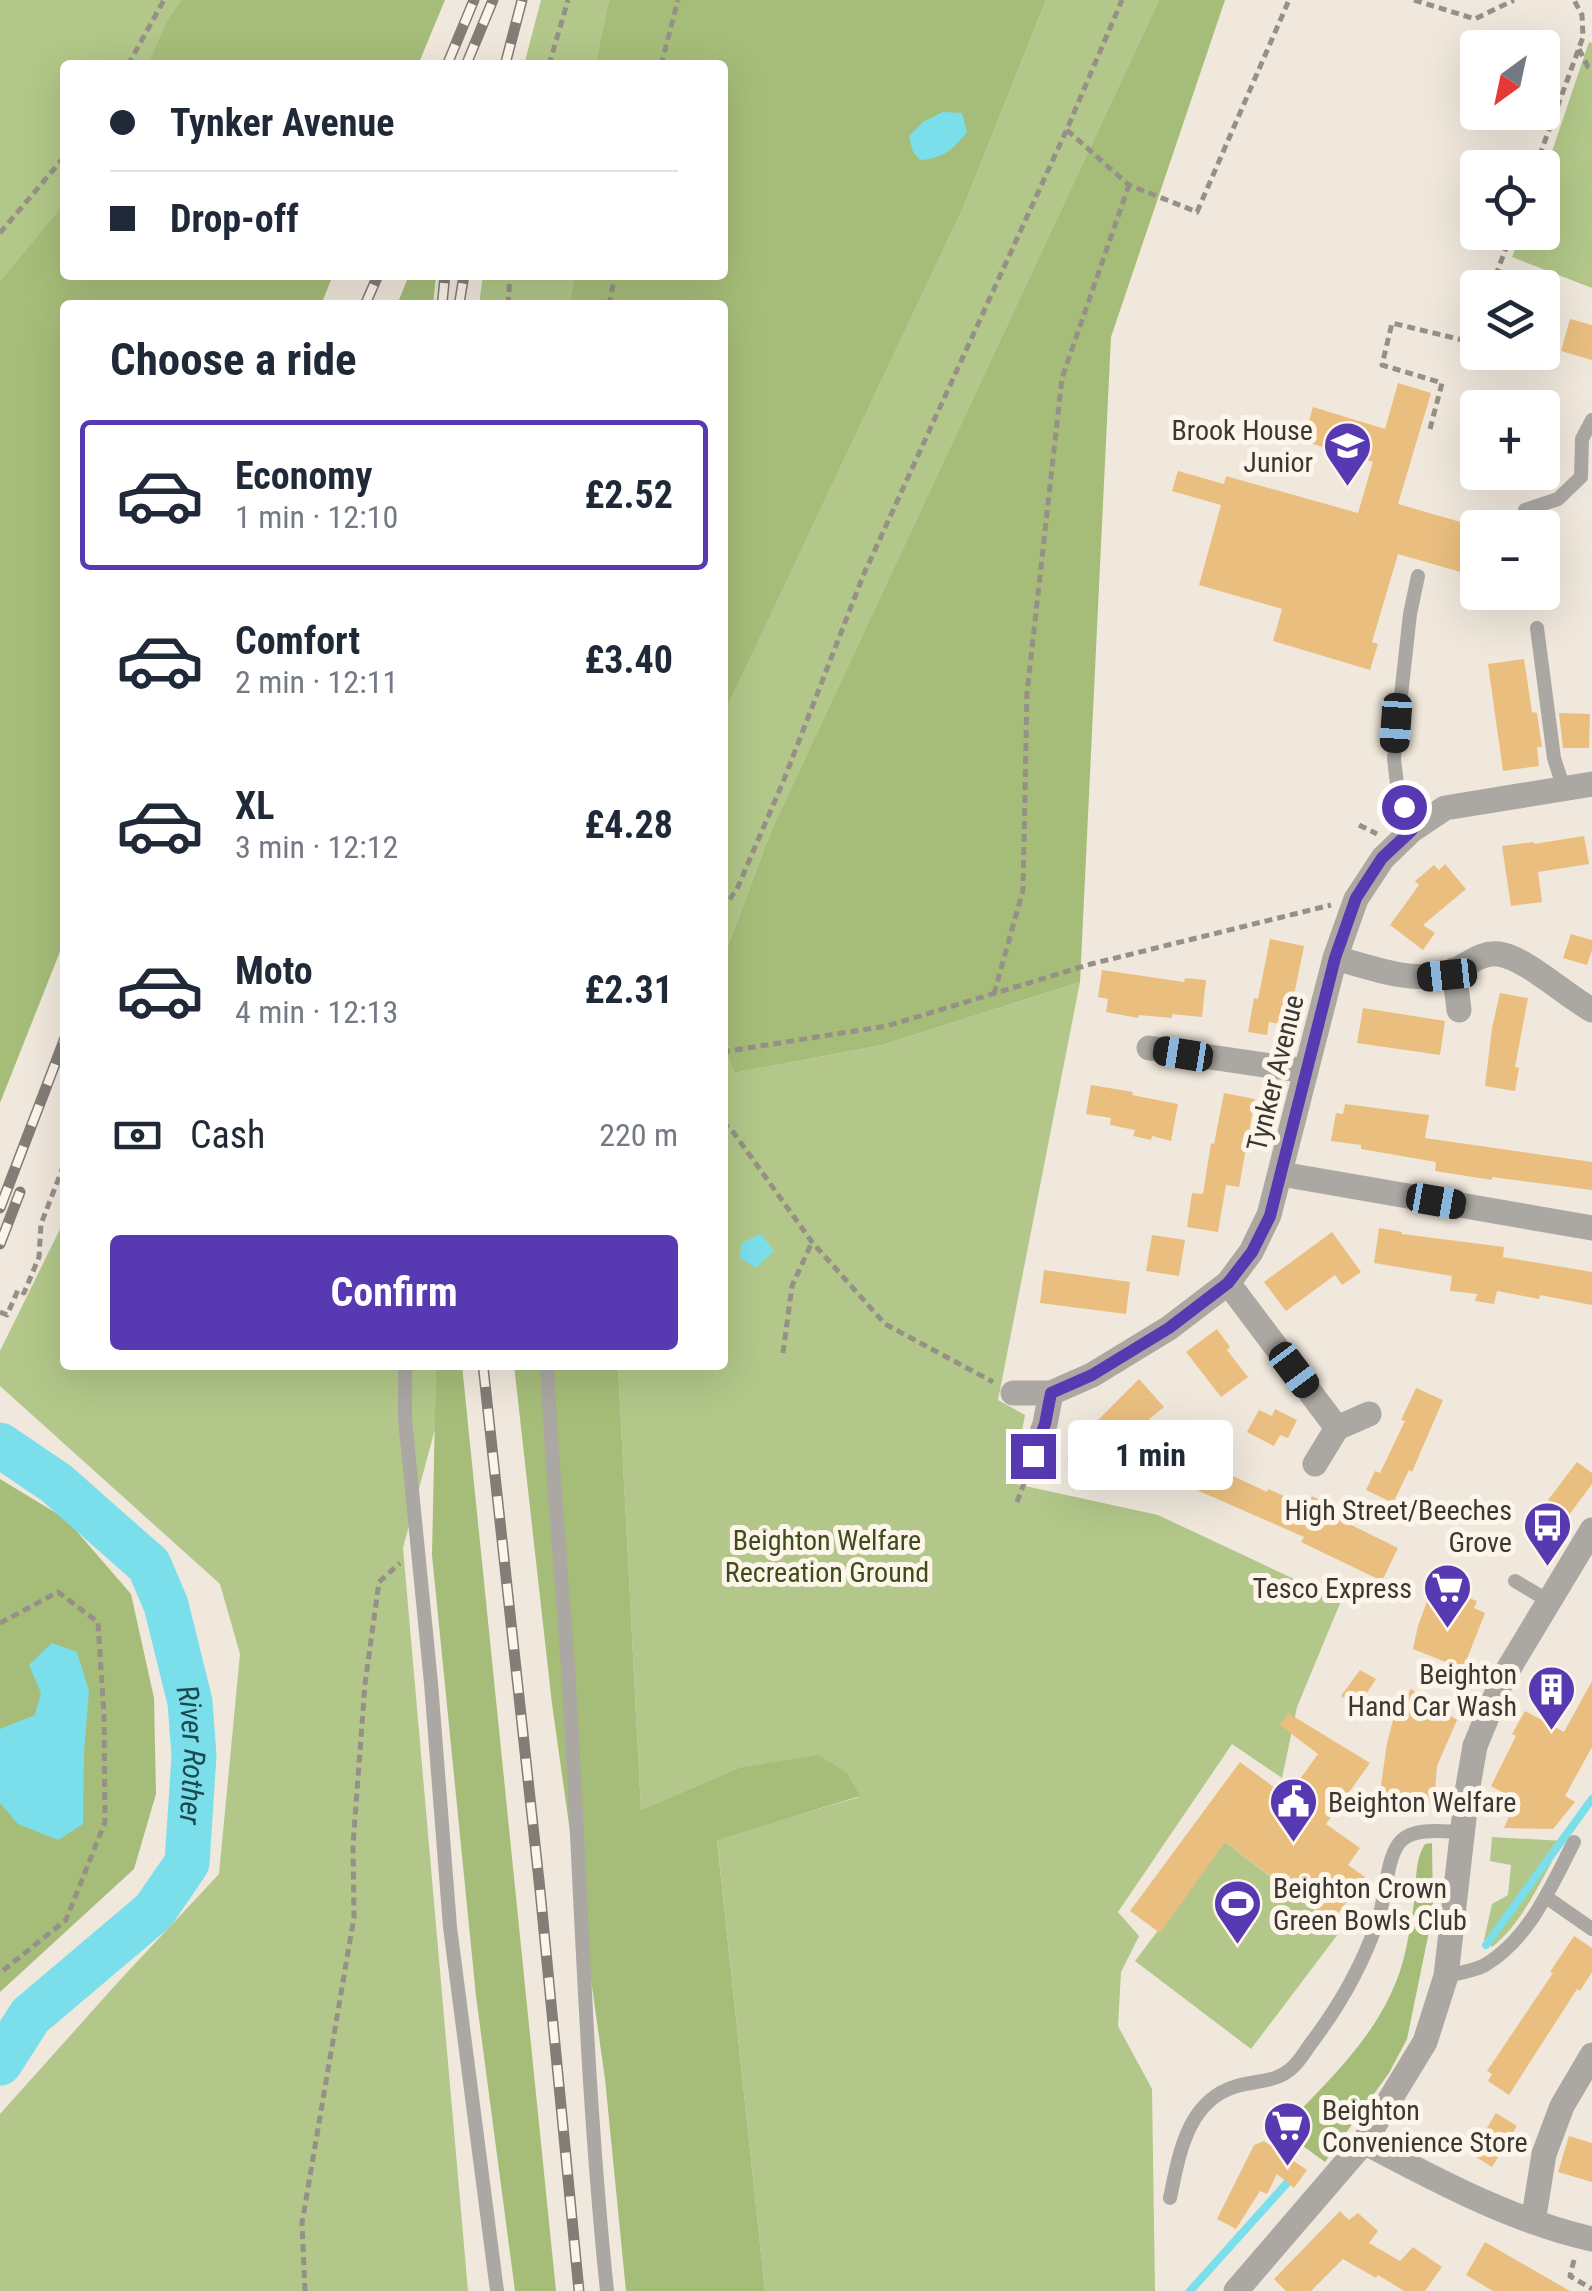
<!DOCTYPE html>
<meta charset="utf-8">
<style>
:root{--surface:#fff;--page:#f6f6f7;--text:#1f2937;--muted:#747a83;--line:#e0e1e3;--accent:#5739b1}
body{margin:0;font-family:"Roboto Condensed",sans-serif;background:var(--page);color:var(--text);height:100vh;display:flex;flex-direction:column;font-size:38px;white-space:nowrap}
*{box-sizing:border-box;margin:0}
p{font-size:32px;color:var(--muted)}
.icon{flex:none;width:55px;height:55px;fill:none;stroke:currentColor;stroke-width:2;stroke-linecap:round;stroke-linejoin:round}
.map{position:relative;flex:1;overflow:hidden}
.details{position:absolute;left:60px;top:300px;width:668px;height:1070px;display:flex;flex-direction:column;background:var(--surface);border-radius:10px;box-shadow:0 10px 40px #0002}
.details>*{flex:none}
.hud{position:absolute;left:60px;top:60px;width:668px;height:220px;border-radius:10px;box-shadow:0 10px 40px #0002;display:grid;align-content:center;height:220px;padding:0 50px;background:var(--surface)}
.needle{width:65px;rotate:213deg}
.tools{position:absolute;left:1460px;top:30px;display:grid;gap:20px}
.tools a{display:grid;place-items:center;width:100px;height:100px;border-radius:10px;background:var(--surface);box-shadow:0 10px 40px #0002;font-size:50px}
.end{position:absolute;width:45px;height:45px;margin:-22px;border:12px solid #5739b1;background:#fff;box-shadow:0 0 0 5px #fff}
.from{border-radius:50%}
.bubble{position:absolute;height:70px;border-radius:10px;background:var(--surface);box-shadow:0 10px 40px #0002;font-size:32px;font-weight:700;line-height:70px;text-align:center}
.car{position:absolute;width:30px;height:60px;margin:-30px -15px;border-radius:12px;box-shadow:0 0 8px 2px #0007;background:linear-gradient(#222 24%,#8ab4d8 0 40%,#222 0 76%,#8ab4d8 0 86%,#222 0)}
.hud b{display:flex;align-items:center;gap:35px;height:95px;font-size:38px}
.hud b+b{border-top:2px solid var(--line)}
.hud i{width:25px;height:25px;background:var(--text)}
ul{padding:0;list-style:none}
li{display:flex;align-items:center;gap:30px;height:150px;margin:0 20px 15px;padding:0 30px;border:5px solid transparent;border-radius:10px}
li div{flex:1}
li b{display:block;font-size:38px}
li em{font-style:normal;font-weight:700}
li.current{border-color:var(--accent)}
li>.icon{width:90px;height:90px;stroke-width:1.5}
h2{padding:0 50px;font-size:45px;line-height:120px}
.pay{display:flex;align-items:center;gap:25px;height:110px;padding:0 50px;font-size:38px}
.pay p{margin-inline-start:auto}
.action{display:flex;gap:20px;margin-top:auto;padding:20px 50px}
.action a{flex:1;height:115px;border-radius:10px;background:var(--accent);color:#fff;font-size:40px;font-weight:700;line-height:115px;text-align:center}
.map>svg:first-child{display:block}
.green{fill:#b2c789}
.forest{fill:#a6bd79}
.water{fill:#7bdfeb}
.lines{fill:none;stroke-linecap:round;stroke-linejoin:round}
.stream{stroke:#7bdfeb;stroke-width:8}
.river{stroke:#7bdfeb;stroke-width:45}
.building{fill:#eabe7f}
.path{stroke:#969088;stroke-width:5;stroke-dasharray:8 5;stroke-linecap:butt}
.service{stroke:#aba7a2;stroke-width:14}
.minor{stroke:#aba7a2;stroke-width:25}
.tertiary{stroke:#aba7a2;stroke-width:25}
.rail-casing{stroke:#827d76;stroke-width:11}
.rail{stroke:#fdf5ea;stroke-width:8;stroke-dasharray:22;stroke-linecap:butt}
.route{stroke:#5739b1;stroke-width:12}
.labels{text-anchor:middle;stroke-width:10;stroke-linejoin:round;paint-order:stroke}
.poi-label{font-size:28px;fill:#3b3833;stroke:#fdf5ea;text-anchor:end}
.street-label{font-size:28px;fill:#3b3833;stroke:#fdf5ea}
.park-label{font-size:28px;fill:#3d4c1a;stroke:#fdf5ea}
.water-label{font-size:30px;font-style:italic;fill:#1d4a50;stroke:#fdf5ea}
</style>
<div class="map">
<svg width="1592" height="2291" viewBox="0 0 1592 2291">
<rect width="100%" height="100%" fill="#f0e8dc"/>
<path class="green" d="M0,0H296L269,65H65V305L0,745Z
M541,0H609L595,65H524Z
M1046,0H1159L771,831L723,959V716L963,208Z
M1589,42L1592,43V288L1512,257L1522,233L1542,232L1543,178Z
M483,275H575L569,305H479Z
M1080,982L998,1400L1025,1415L1012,1483L1158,1515L1341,1601L1297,1707L1282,1778L1232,1744L1118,1912L1139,1936L1121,1972L1118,2026L1152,2089L1155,2291H765L717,1839L859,1797L738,1768L641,1810L618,1365H722L723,1044L734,1073L882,1045Z
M65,1219V1365H436L435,1429L403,1548L468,2291H0V2114L120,1980L219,1874L240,1654L220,1584L0,1386V1351Z
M1492,1837L1564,1841C1542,1876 1525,1921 1492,1947L1484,1940L1492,1904L1508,1895L1511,1865L1490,1861Z
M1225,1842L1341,1930L1251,2049L1135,1961Z"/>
<path class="forest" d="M182,0H445L418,65H148L167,21Z
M609,0H1046L963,208L723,716L722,305H569L575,275H722V65H595Z
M1159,0H1225L1111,337L1080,982L882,1045L734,1073L723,1044V959L771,831Z
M65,203V275H333L321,305H65V939L0,1103V282Z
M409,275H436L433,305H397Z
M436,1365H462L556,2291H515L476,1996L432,1555Z
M514,1365H618L641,1810L738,1768L818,1755L847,1773L860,1796L717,1840L765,2291H626L605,2079L552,1704Z
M0,1479L66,1519L131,1594L154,1698L156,1794L134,1869L0,1992Z
M1432,1843L1433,1912L1407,2039L1389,2073L1325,2162L1281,2130C1333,2076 1390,2025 1406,1949C1409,1934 1412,1918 1414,1903C1417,1883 1414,1861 1425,1844Z"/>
<path class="water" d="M943,112L962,113L967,132C954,149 942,159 920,160L913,152L909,136L923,122Z
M761,1234L774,1251L756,1268L740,1258L741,1243Z
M52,1643L77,1652L89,1691L84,1753L83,1824L58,1840L18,1824L0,1803V1729L35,1715L41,1693L29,1665Z"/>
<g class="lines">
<path class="stream" d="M1486,1945L1592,1799
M1190,2291L1287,2183"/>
<path class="river" id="s1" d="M0,1445L56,1483L149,1565L166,1605L190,1702L194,1756L187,1863L154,1911L30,2016L0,2063"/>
</g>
<path class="building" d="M1570,319L1592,325V360L1561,351Z
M1398,383L1431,393L1398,504L1478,527V577L1398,554L1372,642L1378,644L1370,670L1273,641L1282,609L1199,585L1221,505L1172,491L1178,471L1224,484L1226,476L1358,513L1373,462L1303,441L1313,407L1385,429Z
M1524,659L1532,712L1537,713L1542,747H1537L1539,766L1503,771L1488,664Z
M1559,713L1590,714L1589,748H1563Z
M1584,836L1589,864L1538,872L1542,902L1511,906L1502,846L1534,842V844Z
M1445,864L1466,889L1423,925L1435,933L1423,950L1390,925L1419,885L1415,881L1434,865L1439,870Z
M1571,934L1592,940V950L1587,965L1563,958Z
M1270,939L1304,946L1294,995L1290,994L1285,1025L1269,1022L1267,1035L1248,1032L1254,998L1258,999Z
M1102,970L1184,982L1185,978L1206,980L1202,1017L1172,1014V1018L1139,1015L1138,1018L1106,1012L1108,999L1098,997Z
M1500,993L1528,998L1515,1067L1519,1068L1515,1091L1485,1086L1492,1028Z
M1363,1008L1445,1021L1440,1055L1357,1043Z
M1091,1085L1133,1092L1132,1095L1178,1104L1171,1141L1152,1136L1151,1140L1133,1136L1135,1130L1110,1125L1111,1118L1086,1114Z
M1224,1093L1255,1099L1239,1187L1226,1185L1218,1232L1187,1227L1192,1193L1203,1194L1211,1143L1214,1144Z
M1345,1104L1429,1115L1425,1138L1592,1162V1190L1492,1177V1180L1435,1171L1436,1162L1361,1149V1145L1331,1141L1336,1113L1343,1114Z
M1379,1228L1402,1232V1234L1504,1247L1503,1257L1592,1272V1305L1540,1295L1539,1299L1497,1291L1494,1304L1475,1301L1477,1294L1450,1291L1452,1276L1374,1263Z
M1332,1232L1361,1272L1342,1285L1335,1275L1286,1311L1264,1282Z
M1152,1235L1185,1240L1179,1276L1146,1271Z
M1044,1270L1130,1282L1126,1314L1040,1303Z
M1217,1329L1230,1347L1227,1350L1248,1377L1221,1397L1186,1352Z
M1139,1379L1164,1407L1147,1421L1094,1477L1067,1457L1083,1435Z
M1416,1388L1443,1400L1412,1472L1409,1470L1393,1503L1366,1490L1375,1471L1380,1473L1405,1421L1401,1420Z
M1275,1409L1297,1420L1288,1438L1280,1435L1274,1446L1247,1432L1259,1410L1272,1416Z
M1180,1451L1267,1492L1268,1489L1307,1506L1312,1496L1332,1506L1329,1512L1336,1516L1335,1517L1398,1548L1382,1581L1301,1542L1304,1537L1158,1473L1165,1456L1176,1461Z
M1577,1462L1592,1473V1484L1569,1515L1548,1500Z
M1433,1585L1477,1601L1474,1608L1485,1613L1463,1669L1413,1649L1418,1626Z
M1360,1670L1376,1679L1358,1706L1341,1696Z
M1592,1681V1747L1565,1796L1575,1802L1553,1829L1504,1828L1516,1800L1491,1786L1516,1736L1512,1734L1525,1711L1564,1732Z
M1411,1689L1457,1720L1437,1766L1434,1803L1379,1799L1387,1743L1401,1690L1408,1694Z
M1288,1713L1370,1763L1326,1824L1360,1848L1348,1865L1365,1877L1332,1922L1225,1842L1160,1933L1130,1911L1240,1762L1287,1797L1318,1754L1280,1725Z
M1574,1936L1592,1948V1972L1580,1991L1577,1989L1509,2095L1488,2081L1492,2074L1487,2071L1553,1973L1550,1972Z
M1496,2113L1517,2126L1492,2167L1471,2154Z
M1569,2136L1592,2143V2182L1558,2172Z
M1264,2141L1307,2170L1294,2188L1277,2174L1267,2194L1260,2191L1236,2229L1217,2219L1254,2145Z
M1340,2211L1349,2220L1358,2213L1378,2231L1369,2243L1400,2261L1413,2247L1442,2267L1425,2291H1404L1378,2275L1376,2278L1343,2259L1311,2291H1286L1274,2279Z
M1485,2242L1570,2291H1493L1466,2275Z"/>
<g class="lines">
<path class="path" d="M1414,0L1475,19L1514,0
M1579,49L1588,67L1592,69
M128,65L164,0
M549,65L568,0
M661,65L678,0
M1067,130L1129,185L1197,212L1289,0
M1535,168L1583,37L1582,15L1574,0
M0,233L65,156
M1491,288L1512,232
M508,305L510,275
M609,305L615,275
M1430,429L1442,383L1382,365L1392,323L1471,342L1478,325
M1359,825L1377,834
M722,910L737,889L783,782L863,576L1067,129L1122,0
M994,994L1023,890L1027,693L1062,378L1129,185
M722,1052L887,1026L1091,964L1331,905
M722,1123L731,1129L812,1242L885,1324L993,1382
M0,1312L7,1315L18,1290L24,1293L39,1257L41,1224L65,1162
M783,1353L792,1286L812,1242
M1017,1502L1026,1478
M0,1623L58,1592L98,1622L104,1716L105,1822L66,1920L0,1973
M1574,2260L1570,2276L1592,2289
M305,2291L302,2223L354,1917L353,1845L365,1684L379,1582L400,1563"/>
<path class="service" d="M1525,510L1558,499L1581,477L1582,439L1592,420
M1537,628L1554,758L1564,789
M1412,830L1397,784L1394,759L1410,614L1418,576
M405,1365V1419L431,1683L450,1927L497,2291
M547,1365C552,1471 562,1577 569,1684C581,1886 586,2089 607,2291
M1515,1581L1549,1601
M1546,1897L1592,1929
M1446,1976C1459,1973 1474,1971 1485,1965C1530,1938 1551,1886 1574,1842
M1170,2198C1179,2155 1187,2100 1237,2086C1258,2080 1277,2083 1294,2066C1301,2059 1306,2050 1312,2042C1340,2005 1363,1964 1378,1920C1386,1899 1386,1854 1402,1840C1417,1827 1445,1832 1462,1832"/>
<path class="minor" d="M1335,958C1369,967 1406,982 1442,975C1462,972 1477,951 1499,954C1526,958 1566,996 1592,1010
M1454,970L1459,1010
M1149,1048L1306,1071
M1281,1174L1592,1228
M1228,1283L1337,1428L1315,1464
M1013,1393H1051L1092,1375L1169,1328L1228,1283L1251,1252L1269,1215L1335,958L1356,899L1383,858L1412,830L1445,808L1592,784
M1337,1428L1369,1414
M1033,1457L1045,1424L1051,1393
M1364,2142C1436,2180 1512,2221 1592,2239
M1533,2222L1544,2154L1562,2106L1592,2055"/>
<path class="tertiary" d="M1236,2291L1364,2142L1425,2042L1446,1976L1467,1792L1475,1746L1503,1678L1592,1530"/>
<defs>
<path id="rail" d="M447,65L474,0
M466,65L493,0
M505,65L522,0
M365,305L378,275
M442,305L445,275
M459,305L464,275
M0,1208L65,1038
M0,1244L20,1192
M483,1365L540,1890L579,2291"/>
</defs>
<use href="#rail" class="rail-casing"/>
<use href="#rail" class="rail"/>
</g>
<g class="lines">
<path class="route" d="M1033,1456L1045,1424L1051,1393L1092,1375L1169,1328L1228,1283L1252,1252L1270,1216L1335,958L1356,898L1382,858L1412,830L1404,807"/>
</g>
<defs>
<symbol id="school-pin" viewBox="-11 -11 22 30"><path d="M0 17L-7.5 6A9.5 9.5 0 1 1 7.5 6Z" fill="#5739b1" stroke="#fdf5ea"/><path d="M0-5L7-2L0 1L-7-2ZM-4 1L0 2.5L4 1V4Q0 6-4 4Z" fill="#fff"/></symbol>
<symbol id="bus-pin" viewBox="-11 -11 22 30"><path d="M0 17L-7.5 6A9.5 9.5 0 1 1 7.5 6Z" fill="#5739b1" stroke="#fdf5ea"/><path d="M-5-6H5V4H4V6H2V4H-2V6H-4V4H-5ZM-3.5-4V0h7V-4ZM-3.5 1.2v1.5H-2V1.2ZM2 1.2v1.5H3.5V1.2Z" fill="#fff"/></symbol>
<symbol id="supermarket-pin" viewBox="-11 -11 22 30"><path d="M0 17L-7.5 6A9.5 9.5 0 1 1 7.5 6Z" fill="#5739b1" stroke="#fdf5ea"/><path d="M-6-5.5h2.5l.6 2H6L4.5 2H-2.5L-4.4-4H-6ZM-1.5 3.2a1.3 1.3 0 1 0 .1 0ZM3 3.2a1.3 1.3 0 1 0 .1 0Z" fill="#fff"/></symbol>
<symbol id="building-pin" viewBox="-11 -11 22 30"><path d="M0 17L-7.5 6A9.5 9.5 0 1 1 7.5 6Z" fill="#5739b1" stroke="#fdf5ea"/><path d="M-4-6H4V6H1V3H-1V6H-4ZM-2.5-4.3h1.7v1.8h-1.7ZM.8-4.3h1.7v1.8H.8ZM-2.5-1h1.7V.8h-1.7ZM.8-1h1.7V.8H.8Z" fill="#fff"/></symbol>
<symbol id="civic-pin" viewBox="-11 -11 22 30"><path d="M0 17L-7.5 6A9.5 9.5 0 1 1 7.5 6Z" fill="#5739b1" stroke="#fdf5ea"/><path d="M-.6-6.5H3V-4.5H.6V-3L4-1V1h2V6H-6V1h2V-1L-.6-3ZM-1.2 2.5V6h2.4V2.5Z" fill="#fff"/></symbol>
<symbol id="stadium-pin" viewBox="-11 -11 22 30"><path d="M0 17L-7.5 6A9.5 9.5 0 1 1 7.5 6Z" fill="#5739b1" stroke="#fdf5ea"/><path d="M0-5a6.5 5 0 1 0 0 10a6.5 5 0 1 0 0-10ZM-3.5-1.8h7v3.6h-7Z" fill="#fff"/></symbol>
</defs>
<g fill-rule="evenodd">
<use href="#school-pin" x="1320" y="418" width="55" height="75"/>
<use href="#bus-pin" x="1520" y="1498" width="55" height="75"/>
<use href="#supermarket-pin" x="1420" y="1560" width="55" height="75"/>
<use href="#building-pin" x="1524" y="1662" width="55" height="75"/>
<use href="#civic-pin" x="1266" y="1774" width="55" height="75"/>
<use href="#stadium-pin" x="1210" y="1876" width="55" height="75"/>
<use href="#supermarket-pin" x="1260" y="2098" width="55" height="75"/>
</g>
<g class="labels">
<g class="poi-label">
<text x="1313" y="440">Brook House<tspan x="1313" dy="32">Junior</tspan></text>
<text x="1512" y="1520">High Street/Beeches<tspan x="1512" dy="32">Grove</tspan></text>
<text x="1412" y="1598">Tesco Express</text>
<text x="1517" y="1684">Beighton<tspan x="1517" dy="32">Hand Car Wash</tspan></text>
<text x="1328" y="1812" text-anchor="start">Beighton Welfare</text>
<text x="1273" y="1898" text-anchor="start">Beighton Crown<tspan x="1273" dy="32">Green Bowls Club</tspan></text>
<text x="1322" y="2120" text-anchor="start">Beighton<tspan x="1322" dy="32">Convenience Store</tspan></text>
</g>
<g class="street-label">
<text transform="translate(1275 1073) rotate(-76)" y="10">Tynker Avenue</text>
</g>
<g class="park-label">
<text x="827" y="1550">Beighton Welfare<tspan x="827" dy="32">Recreation Ground</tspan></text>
</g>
<g class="water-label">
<text dy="10" stroke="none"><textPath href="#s1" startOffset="388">River Rother</textPath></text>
</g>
</g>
</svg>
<div class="tools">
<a><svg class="needle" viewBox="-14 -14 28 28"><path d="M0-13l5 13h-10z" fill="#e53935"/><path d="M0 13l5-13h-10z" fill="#747a83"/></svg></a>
<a><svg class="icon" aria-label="locate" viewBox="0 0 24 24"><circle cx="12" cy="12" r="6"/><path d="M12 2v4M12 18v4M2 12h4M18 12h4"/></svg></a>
<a><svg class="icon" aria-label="layers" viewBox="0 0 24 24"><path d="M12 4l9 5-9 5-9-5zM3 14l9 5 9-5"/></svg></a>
<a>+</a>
<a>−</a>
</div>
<i class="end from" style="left:1404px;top:807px"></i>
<i class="end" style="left:1033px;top:1456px"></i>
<div class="bubble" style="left:1068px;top:1420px;width:165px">1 min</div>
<i class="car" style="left:1396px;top:723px;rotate:184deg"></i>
<i class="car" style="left:1447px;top:975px;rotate:264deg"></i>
<i class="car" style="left:1183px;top:1054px;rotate:279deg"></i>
<i class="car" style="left:1436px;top:1201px;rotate:100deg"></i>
<i class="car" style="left:1294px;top:1370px;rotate:143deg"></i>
<div class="hud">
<b><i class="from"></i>Tynker Avenue</b>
<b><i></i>Drop-off</b>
</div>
<section class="details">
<h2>Choose a ride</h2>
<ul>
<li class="current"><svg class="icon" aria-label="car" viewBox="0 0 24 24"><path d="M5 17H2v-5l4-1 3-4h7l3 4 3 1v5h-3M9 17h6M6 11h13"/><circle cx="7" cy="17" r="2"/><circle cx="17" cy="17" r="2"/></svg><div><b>Economy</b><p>1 min · 12:10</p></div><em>£2.52</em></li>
<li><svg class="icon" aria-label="car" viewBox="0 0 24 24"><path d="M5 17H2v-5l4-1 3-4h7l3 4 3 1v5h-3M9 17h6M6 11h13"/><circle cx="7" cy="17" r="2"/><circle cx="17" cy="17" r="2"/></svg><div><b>Comfort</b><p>2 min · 12:11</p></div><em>£3.40</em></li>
<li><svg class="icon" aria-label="car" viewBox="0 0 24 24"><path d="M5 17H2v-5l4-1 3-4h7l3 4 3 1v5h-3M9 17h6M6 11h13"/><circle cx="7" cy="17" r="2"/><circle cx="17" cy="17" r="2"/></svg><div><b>XL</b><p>3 min · 12:12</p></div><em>£4.28</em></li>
<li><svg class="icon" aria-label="car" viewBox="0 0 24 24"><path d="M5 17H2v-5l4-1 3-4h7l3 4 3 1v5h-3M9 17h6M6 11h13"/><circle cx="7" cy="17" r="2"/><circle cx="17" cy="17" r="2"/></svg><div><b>Moto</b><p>4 min · 12:13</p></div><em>£2.31</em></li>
</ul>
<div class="pay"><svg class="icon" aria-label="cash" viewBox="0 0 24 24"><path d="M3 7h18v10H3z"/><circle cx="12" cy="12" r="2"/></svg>Cash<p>220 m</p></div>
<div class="action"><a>Confirm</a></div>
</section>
</div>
